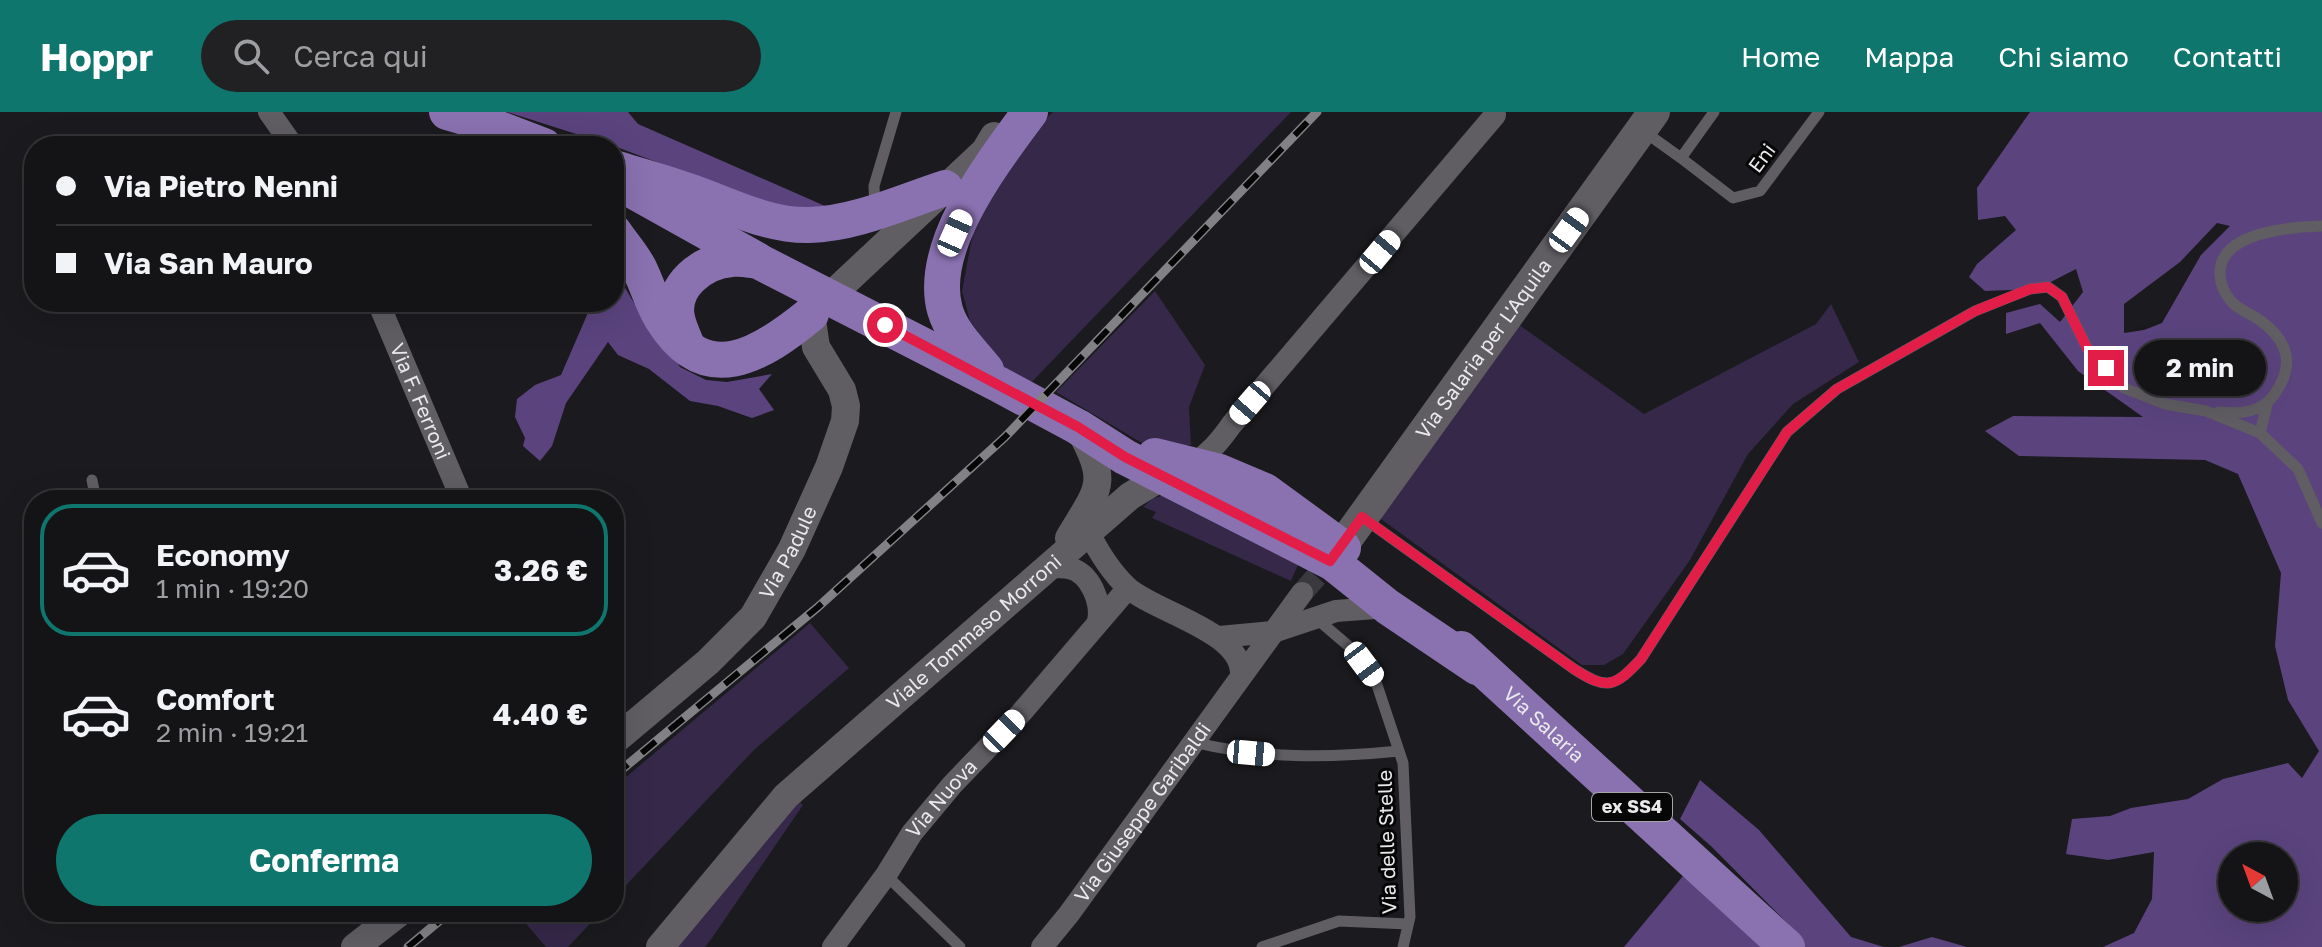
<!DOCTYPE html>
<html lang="it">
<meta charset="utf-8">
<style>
:root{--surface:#141416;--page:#212123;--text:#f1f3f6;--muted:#9d9ea1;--line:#333335;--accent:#0f766e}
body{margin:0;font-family:"Golos Text",sans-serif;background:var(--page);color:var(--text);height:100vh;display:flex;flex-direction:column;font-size:30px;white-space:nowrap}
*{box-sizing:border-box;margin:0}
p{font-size:26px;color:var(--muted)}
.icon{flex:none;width:44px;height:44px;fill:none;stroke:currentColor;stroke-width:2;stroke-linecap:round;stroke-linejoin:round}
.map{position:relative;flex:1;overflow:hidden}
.details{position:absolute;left:24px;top:378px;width:600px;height:432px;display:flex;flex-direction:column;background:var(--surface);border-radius:32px;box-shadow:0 8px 32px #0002,0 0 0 2px var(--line)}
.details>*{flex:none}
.top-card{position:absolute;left:24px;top:24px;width:600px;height:176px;border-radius:32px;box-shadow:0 8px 32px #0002,0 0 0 2px var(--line);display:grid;align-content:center;height:176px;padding:0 32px;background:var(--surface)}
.needle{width:52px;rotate:319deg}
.buttons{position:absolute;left:2218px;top:730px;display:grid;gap:16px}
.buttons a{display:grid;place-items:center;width:80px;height:80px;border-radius:50%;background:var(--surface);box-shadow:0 8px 32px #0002,0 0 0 2px var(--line);font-size:40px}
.end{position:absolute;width:36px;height:36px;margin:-18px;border:10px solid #e11d48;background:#fff;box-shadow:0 0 0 4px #fff}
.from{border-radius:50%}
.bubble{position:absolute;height:56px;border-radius:28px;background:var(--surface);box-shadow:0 8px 32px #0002,0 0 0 2px var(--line);font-size:26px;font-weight:700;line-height:56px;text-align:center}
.car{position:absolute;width:24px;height:48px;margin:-24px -12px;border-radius:10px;box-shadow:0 0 6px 2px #0007;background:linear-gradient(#fff 24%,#345 0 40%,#fff 0 76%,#345 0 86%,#fff 0)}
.top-card b{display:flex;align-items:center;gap:28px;height:76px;font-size:30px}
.top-card b+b{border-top:2px solid var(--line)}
.top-card i{width:20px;height:20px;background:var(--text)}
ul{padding:14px 0 0;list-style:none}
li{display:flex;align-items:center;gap:24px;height:132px;margin:0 16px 12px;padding:0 16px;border:4px solid transparent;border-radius:32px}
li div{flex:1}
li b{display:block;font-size:30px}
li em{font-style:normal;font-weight:700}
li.selected{border-color:var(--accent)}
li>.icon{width:72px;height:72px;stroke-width:1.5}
.cta{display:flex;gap:16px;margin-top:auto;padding:16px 32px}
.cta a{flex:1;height:92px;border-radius:48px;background:var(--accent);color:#fff;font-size:32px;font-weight:700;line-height:92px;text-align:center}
header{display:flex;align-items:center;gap:48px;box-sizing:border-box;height:112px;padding:0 40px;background:var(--accent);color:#fff}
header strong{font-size:38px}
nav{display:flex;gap:44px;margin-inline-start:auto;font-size:28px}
.search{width:560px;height:72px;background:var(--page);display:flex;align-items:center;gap:20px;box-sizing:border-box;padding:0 28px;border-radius:44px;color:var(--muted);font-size:30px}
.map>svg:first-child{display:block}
.green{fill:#352849}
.forest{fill:#5b447e;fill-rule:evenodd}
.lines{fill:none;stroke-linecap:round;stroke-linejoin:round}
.minor-tunnel{stroke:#3a393d;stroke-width:22;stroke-dasharray:22 11;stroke-linecap:butt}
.service{stroke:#605e63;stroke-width:11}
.minor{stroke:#605e63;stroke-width:22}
.tertiary{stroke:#605e63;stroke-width:28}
.secondary{stroke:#605e63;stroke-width:32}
.primary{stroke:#8a71b0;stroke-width:36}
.rail-casing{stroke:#828185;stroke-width:9}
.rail{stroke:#060607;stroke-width:6;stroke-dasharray:18;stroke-linecap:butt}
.route{stroke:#e11d48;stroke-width:10}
.labels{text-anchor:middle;stroke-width:6;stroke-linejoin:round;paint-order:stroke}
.shield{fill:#060607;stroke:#a5a4a7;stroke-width:2}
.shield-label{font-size:18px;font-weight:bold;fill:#e9e8eb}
.street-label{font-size:20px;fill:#e9e8eb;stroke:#060607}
</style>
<header>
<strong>Hoppr</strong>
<div class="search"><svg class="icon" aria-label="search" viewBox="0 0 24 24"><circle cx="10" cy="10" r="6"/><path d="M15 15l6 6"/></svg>Cerca qui</div>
<nav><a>Home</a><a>Mappa</a><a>Chi siamo</a><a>Contatti</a></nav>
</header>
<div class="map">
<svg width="2322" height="835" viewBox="0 0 2322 835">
<rect width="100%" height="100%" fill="#1b1a1e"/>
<path class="green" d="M1053,0H1291L1027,275L1003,254L970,209L962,179L975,109L1035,18Z
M1155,179L1205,253L1189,295L1191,333L1147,334L1056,280Z
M1831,192L1859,250L1793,292L1748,342L1690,448L1623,542L1604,553H1582L1374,402L1518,212L1644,302L1816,212Z
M1167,382L1298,453L1291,469L1152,406L1156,400L1143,395L1152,387Z
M810,511L849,556L754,638L614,786V675Z
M797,687L803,693L712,826L705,835H677Z
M516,800H601L568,835H546Z"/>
<path class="forest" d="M507,0H628L638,12L825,94L789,100L614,34Z
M2030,0H2322V835H2103L2134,821L2152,787L2154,740L2108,748L2066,742L2072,707L2110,704L2131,696L2188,687L2223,667L2288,651L2302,666L2319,639L2288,588L2275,534L2281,461L2238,362L2205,348L2019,344L1985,319L2013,304L2143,305L2078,259L2040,211L2006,222V201L2040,192L2060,210L2083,180L2076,157L2037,177L1985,179L1969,165L1977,152L2016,118L2005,104L1978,108L1977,76ZM2217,111L2230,114L2201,143L2162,211L2144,218L2124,221V192L2180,150ZM2232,744H2284V796H2232Z
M614,157L647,213L661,221L680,255L706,268L727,270L772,262L759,277L774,298L752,306L718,294L690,289L649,257L618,243L608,230L566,291L552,334L540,349L523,334L525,326L515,305L517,287L535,273L561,263L587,203L590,190H614Z
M1700,668L1759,718L1851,825L1884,835H1783L1795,819L1712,735L1680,707Z
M1683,764L1767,835H1624Z
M1932,825L1967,835H1899Z"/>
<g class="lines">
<path class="minor-tunnel" d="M1302,481L1317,464"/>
<path class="service" d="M1642,18L1681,46L1714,0
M1681,46L1733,86L1760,79L1819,0
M875,96L874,74L896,0
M2219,300C2240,302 2261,301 2274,283C2295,254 2289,230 2261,209C2252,202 2238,198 2231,189C2224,181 2220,171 2220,161C2220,120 2291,115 2322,114
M2260,321L2267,293
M92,368L96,388
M1366,408L1574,557C1607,578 1614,576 1641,547L1787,320L1837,277L1975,199L2030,177L2048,175L2062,185L2087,236L2124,276L2165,292L2206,299L2260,321L2298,357L2322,411
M1317,507L1352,537L1375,567L1403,651L1410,805L1403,835
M1193,630C1262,647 1329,646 1399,639
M886,763L960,835
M1262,835L1339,809L1408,812"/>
<g class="minor">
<path d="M269,0L293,34"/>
<path id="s1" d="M378,190L462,388"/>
<path d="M1192,353C1209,342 1220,329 1232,312L1495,3"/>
<path d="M1088,419C1098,439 1110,459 1127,475C1154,500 1242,519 1241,562"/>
<path d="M1048,455C1055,455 1062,455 1069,456C1091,461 1102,491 1098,510"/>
<path d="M1219,525L1273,520L1336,499L1388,495"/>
<path id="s2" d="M833,835L886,763L912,721L952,673L1021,601L1128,476"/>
<path id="s3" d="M1042,835L1069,802L1302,481"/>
</g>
<g class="tertiary">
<path d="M1069,426C1100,374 1109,372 1079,316"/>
<path id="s4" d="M614,629L708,550L753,505L792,437L829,355L845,309L846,294L842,278L816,235L811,202L985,39L994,24"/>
<path d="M355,835L400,800"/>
<path id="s5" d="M660,835L786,684L1130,384L1155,369L1180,365"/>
</g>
<path class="secondary" id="s6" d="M1341,435L1654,0"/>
<g class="primary">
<path d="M447,0L481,10L544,34"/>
<path d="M614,56C640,64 665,71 691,80C729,93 767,114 809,113C855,112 902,90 945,76"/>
<path d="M630,77L757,148"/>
<path d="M614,120C622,132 632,143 639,156C647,172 652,191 662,207C706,278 761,243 811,202"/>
<path d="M688,236C684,226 679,216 677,206C670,174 703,149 732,147C740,146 750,148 758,149L998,272L1078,315L1125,345L1333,451L1388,495L1477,555"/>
<path d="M986,258C971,239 952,222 945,198C927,134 994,49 1030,0"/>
<path d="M1155,344L1220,360L1265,379L1343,436"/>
<path id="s7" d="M1461,537L1787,835"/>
</g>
<defs>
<path id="rail" d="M614,664L818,495L1005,325L1317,0
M408,835L450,800"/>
</defs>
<use href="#rail" class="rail-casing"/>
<use href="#rail" class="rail"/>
</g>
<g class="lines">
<path class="route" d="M885,213L1078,315L1125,345L1330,449L1362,405L1574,557C1607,578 1614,576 1641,547L1787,320L1837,277L1975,199L2030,177L2048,175L2062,185L2087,236L2106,256"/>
</g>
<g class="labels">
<rect class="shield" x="1592" y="681" width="80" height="28" rx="6"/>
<g class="shield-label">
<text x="1632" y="701">ex SS4</text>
</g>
<g class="street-label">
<text transform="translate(1762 46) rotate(-53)" y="7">Eni</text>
<text dy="7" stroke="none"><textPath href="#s6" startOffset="244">Via Salaria per L'Aquila</textPath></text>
<text dy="7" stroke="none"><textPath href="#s1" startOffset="108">Via F. Ferroni</textPath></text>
<text dy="7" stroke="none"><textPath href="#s4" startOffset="260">Via Padule</textPath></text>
<text dy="7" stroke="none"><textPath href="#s5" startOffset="446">Viale Tommaso Morroni</textPath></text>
<text dy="7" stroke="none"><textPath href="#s7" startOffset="112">Via Salaria</textPath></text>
<text dy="7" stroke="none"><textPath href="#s2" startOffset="184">Via Nuova</textPath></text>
<text dy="7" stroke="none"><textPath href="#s3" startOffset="168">Via Giuseppe Garibaldi</textPath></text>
<text transform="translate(1387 730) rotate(-92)" y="7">Via delle Stelle</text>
</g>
</g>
</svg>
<div class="buttons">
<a><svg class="needle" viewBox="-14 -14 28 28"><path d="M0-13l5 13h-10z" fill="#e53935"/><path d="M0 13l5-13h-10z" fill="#9d9ea1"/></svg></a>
</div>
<i class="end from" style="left:885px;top:213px"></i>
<i class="end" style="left:2106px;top:256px"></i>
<div class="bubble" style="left:2134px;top:228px;width:132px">2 min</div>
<i class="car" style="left:1569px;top:118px;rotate:36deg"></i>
<i class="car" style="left:955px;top:121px;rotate:24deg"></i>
<i class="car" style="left:1380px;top:140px;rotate:40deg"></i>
<i class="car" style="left:1250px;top:291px;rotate:221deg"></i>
<i class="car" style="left:1364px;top:552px;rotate:143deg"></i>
<i class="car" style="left:1004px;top:619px;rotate:44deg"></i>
<i class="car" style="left:1251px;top:641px;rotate:95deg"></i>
<div class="top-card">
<b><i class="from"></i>Via Pietro Nenni</b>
<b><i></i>Via San Mauro</b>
</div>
<section class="details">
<ul>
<li class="selected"><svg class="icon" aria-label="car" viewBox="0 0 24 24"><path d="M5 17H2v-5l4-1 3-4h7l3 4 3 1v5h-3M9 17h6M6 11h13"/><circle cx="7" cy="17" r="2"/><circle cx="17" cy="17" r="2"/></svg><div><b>Economy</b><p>1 min · 19:20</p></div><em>3.26 €</em></li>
<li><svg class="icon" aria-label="car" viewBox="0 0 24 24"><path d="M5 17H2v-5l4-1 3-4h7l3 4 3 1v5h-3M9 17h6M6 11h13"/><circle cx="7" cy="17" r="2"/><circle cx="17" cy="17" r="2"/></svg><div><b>Comfort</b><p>2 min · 19:21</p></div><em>4.40 €</em></li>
</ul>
<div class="cta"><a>Conferma</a></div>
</section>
</div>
